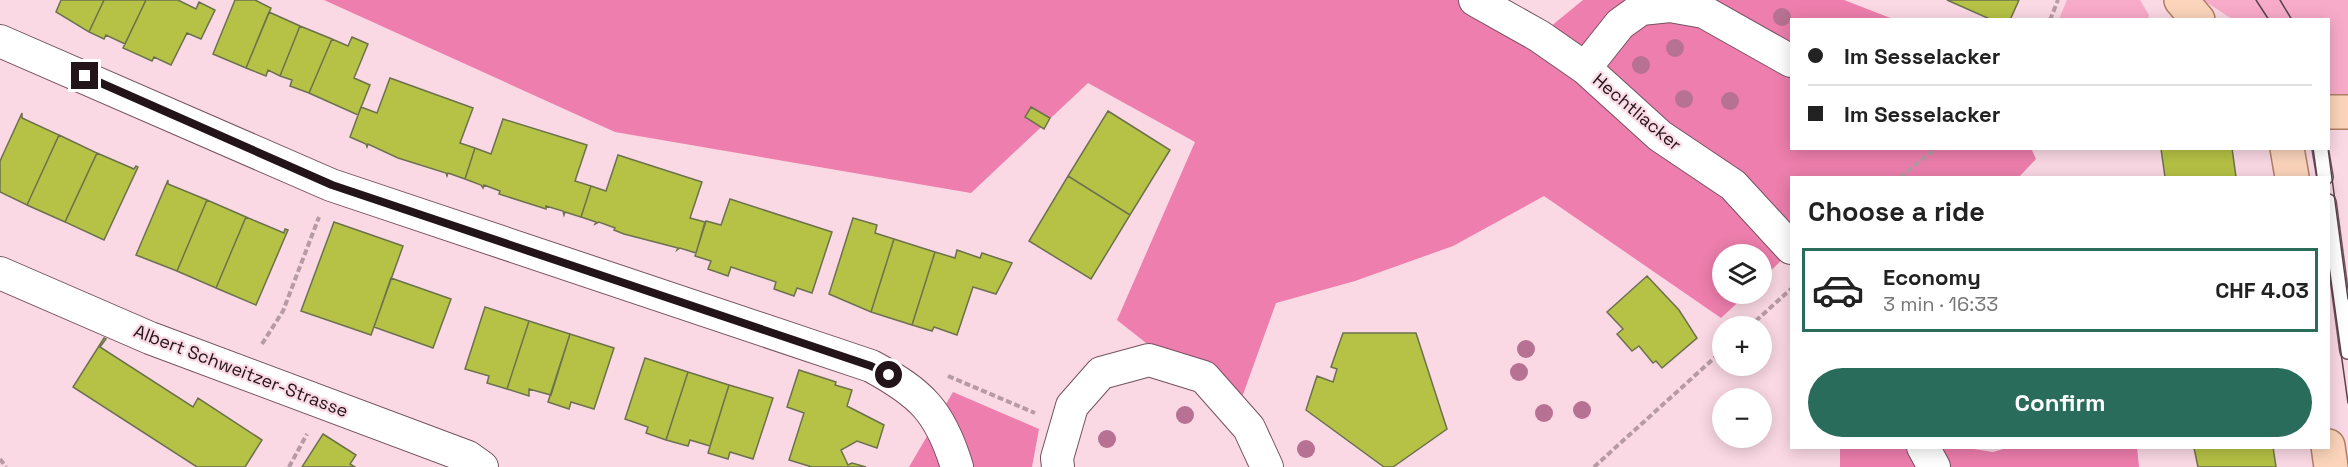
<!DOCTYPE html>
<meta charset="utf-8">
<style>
:root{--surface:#fff;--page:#f6f6f6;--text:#222;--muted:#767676;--line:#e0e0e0;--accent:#2a6c5c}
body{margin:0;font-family:"Space Grotesk",sans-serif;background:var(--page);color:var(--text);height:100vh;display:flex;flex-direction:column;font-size:22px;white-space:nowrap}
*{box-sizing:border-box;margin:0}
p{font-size:20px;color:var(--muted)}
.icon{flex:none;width:33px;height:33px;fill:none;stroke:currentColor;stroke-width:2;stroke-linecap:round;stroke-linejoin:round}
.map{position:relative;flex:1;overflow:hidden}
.drawer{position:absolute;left:1790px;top:176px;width:540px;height:273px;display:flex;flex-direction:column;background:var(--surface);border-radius:0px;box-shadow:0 3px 15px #0003}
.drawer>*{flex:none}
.hud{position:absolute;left:1790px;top:18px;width:540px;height:132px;border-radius:0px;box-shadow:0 3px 15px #0003;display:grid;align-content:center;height:132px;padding:0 18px;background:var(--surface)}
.fabs{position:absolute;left:1712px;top:244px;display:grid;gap:12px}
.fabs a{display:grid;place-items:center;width:60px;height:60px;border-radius:50%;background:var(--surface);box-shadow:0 3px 15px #0003;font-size:30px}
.end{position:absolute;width:27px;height:27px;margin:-14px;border:8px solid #23141a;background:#fff;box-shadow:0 0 0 3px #fff}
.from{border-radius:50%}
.hud b{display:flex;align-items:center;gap:21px;height:57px;font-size:22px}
.hud b+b{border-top:2px solid var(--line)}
.hud i{width:15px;height:15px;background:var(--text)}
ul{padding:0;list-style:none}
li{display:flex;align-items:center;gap:18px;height:84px;margin:0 12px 9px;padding:0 6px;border:3px solid var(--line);border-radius:0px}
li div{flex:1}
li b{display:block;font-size:22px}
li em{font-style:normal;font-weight:800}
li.active{border-color:var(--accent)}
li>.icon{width:54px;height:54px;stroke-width:1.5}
h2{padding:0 18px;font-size:27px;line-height:72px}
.cta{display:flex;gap:12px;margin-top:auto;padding:12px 18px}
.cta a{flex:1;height:69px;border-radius:36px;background:var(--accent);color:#fff;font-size:24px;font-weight:800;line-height:69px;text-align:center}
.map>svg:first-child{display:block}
.green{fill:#f8abc9}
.forest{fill:#ed7ead}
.building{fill:#b6c245;stroke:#6c714e;stroke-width:1.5}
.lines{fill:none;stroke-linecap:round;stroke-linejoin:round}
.service-casing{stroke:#765260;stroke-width:18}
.minor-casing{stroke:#765260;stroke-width:34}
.primary-casing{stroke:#ae7f65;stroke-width:36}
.path{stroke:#b69aa4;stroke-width:4;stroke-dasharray:6 3;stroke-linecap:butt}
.service{stroke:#fff;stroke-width:15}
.minor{stroke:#fff;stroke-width:32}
.primary{stroke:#fbd4bb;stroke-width:33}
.tram{stroke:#57444b;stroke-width:1.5}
.tree{fill:#b77192}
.route{stroke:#23141a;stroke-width:8}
.labels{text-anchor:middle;stroke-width:4.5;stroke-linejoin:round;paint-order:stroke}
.street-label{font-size:18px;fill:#23141a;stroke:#fad8e4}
</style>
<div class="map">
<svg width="2348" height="467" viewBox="0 0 2348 467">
<rect width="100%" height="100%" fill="#fad8e4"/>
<path class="green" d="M2067,0H2140L2149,15L2148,19H2059Z
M2203,0H2348V95L2328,96V20L2232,19Z"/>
<path class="forest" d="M324,0H1475L1539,36L1583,0H1844L1893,19L1791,20V148H2031L2036,159L2019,177H1791V251L1761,280V255H1722V294H1747L1721,318L1544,196L1453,246L1355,281L1276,303L1236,414L1117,320L1195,142L1088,83L971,193L615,132Z
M953,392L1039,429L1032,467H909Z
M1840,447H1961L1993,452L2010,447H2137L2139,467H1840Z"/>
<path class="building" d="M61,0H104L89,32L56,12Z
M104,0H146L125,44L106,35L104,39L89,32Z
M146,0H178L196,9L199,2L215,10L201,39L187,33L171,65L154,57L152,61L123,48Z
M235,0H255L271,8L246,68L213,54Z
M1947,0H2019L2010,20H1992Z
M269,12L300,26L280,76L268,70L266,76L246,68Z
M300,26L332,39L309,93L290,86L292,80L280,76Z
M352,37L368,44L354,78L370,85L358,115L309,93L332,39L348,46Z
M390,78L473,108L460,143L475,148L465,179L448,173L447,176L446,173L398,158L368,144L367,147L366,144L350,137L361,107L377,113Z
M1031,107L1050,118L1044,129L1025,117Z
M1108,111L1170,150L1130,215L1068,176Z
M22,113V118L59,135L27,205L0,192V161Z
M503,119L587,145L575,181L591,186L581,217L565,212L564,215L563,211L546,206V209L499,194L500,191L484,185L483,188L481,185L465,179L475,148L491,154Z
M59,135L97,153L65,222L27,205Z
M2232,148L2236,177H2165L2161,149Z
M97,153L134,169L136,166L138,167L104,240L65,222Z
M618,155L702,182L690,218L705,222L696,253L680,248L677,250L678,248L624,234L614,230L615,228L599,222L595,224L596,222L581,217L591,186L606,191Z
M1068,176L1130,215L1091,279L1029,241Z
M168,180V184L207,200L177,271L136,255Z
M730,199L832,232L812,293L797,288L794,296L774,289L776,282L731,267L728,276L708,269L711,261L695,256L706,221L721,225Z
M207,200L246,217L216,288L177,271Z
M246,217L284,233L285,229L288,230L256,305L216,288Z
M853,218L877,225L875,233L894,239L871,312L829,294Z
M334,222L403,246L371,335L301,311Z
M894,239L935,252L912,325L871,312Z
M957,250L980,258L982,253L1012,263L996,294L973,287L957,335L934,327L932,331L912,325L935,252L955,258Z
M1647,276L1679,310L1697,338L1662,368L1656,361L1653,363L1639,346L1632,351L1617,334L1623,329L1607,312Z
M391,278L451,299L433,348L374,327Z
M485,307L529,321L507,389L487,383L489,376L465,369Z
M529,321L570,334L551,395L529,389V396L507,389Z
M1343,333H1416L1447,429L1393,467H1384L1306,410L1317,376L1333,382L1337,369L1331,367Z
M570,334L614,348L594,409L571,402L569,409L548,402Z
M104,338L106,339L100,347L193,407L198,398L262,440L245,467H197L73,387Z
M645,358L688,372L666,440L646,433L648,427L625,419Z
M799,370L836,382L835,385L852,390L847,406L884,425L877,448L857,441L841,450L848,465L852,463L866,467H812L789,460L804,413L787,407Z
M688,372L729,385L710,446L690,440L688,446L666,440Z
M729,385L773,398L753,459L730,452L728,459L708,453Z
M323,434L356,455L350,464L355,467H302Z
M2273,447L2276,467H2198L2194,448Z"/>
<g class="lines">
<defs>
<path id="service" d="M2320,148L2325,177
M2328,202L2348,351"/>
<path id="minor" d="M1475,0L1539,36L1585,68L1660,136L1733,185L1791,248
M0,41L331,185L871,366C921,393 940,411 957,467
M1585,68L1620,24L1641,9L1670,6L1704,12L1791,61
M0,273L150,338L468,457L482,467
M1923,447L1934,467
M1058,467L1057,458L1072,406L1101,373L1149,360L1204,377L1249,428L1267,467"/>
<path id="primary" d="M2181,0L2198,20
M2328,112H2348
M2287,148L2292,177
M2328,446L2331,467"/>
</defs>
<use href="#service" class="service-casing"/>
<use href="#minor" class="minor-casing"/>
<use href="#primary" class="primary-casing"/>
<path class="path" d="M2050,20L2058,0
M1900,177L1937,148
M1749,327L1791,289
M262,344L283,311L319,217
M948,376L1035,413
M0,459L6,467
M289,467L307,434
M1594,467L1722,351"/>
<use href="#service" class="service"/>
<use href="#minor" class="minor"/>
<use href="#primary" class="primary"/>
<path class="tram" d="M2256,0L2269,20
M2280,0L2292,20
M2313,148L2317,177
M2328,148L2348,299
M2328,259L2348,403"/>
</g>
<g class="tree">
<circle cx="1782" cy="17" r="9"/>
<circle cx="1675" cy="48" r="9"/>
<circle cx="1641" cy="65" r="9"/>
<circle cx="1684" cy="99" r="9"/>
<circle cx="1730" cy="101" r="9"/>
<circle cx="1526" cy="349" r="9"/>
<circle cx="1519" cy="372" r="9"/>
<circle cx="1582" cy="410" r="9"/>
<circle cx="1544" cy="413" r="9"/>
<circle cx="1185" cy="415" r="9"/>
<circle cx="1107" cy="439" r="9"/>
<circle cx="1306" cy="449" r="9"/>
</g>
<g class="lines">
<path class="route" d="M85,76L332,185L871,366L889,375"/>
</g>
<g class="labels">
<g class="street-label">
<text transform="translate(1637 112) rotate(40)" y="6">Hechtliacker</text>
<text transform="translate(241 371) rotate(21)" y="6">Albert Schweitzer-Strasse</text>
</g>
</g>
</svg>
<div class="fabs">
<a><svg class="icon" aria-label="layers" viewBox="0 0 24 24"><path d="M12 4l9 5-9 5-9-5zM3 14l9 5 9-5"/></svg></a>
<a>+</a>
<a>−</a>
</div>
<i class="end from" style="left:889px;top:375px"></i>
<i class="end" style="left:85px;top:76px"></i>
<div class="hud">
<b><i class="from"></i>Im Sesselacker</b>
<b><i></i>Im Sesselacker</b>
</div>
<section class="drawer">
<h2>Choose a ride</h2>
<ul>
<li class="active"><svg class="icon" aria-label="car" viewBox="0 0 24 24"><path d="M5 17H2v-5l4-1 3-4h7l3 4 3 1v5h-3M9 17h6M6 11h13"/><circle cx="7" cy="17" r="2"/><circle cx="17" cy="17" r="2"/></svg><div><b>Economy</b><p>3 min · 16:33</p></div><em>CHF 4.03</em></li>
</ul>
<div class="cta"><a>Confirm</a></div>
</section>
</div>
